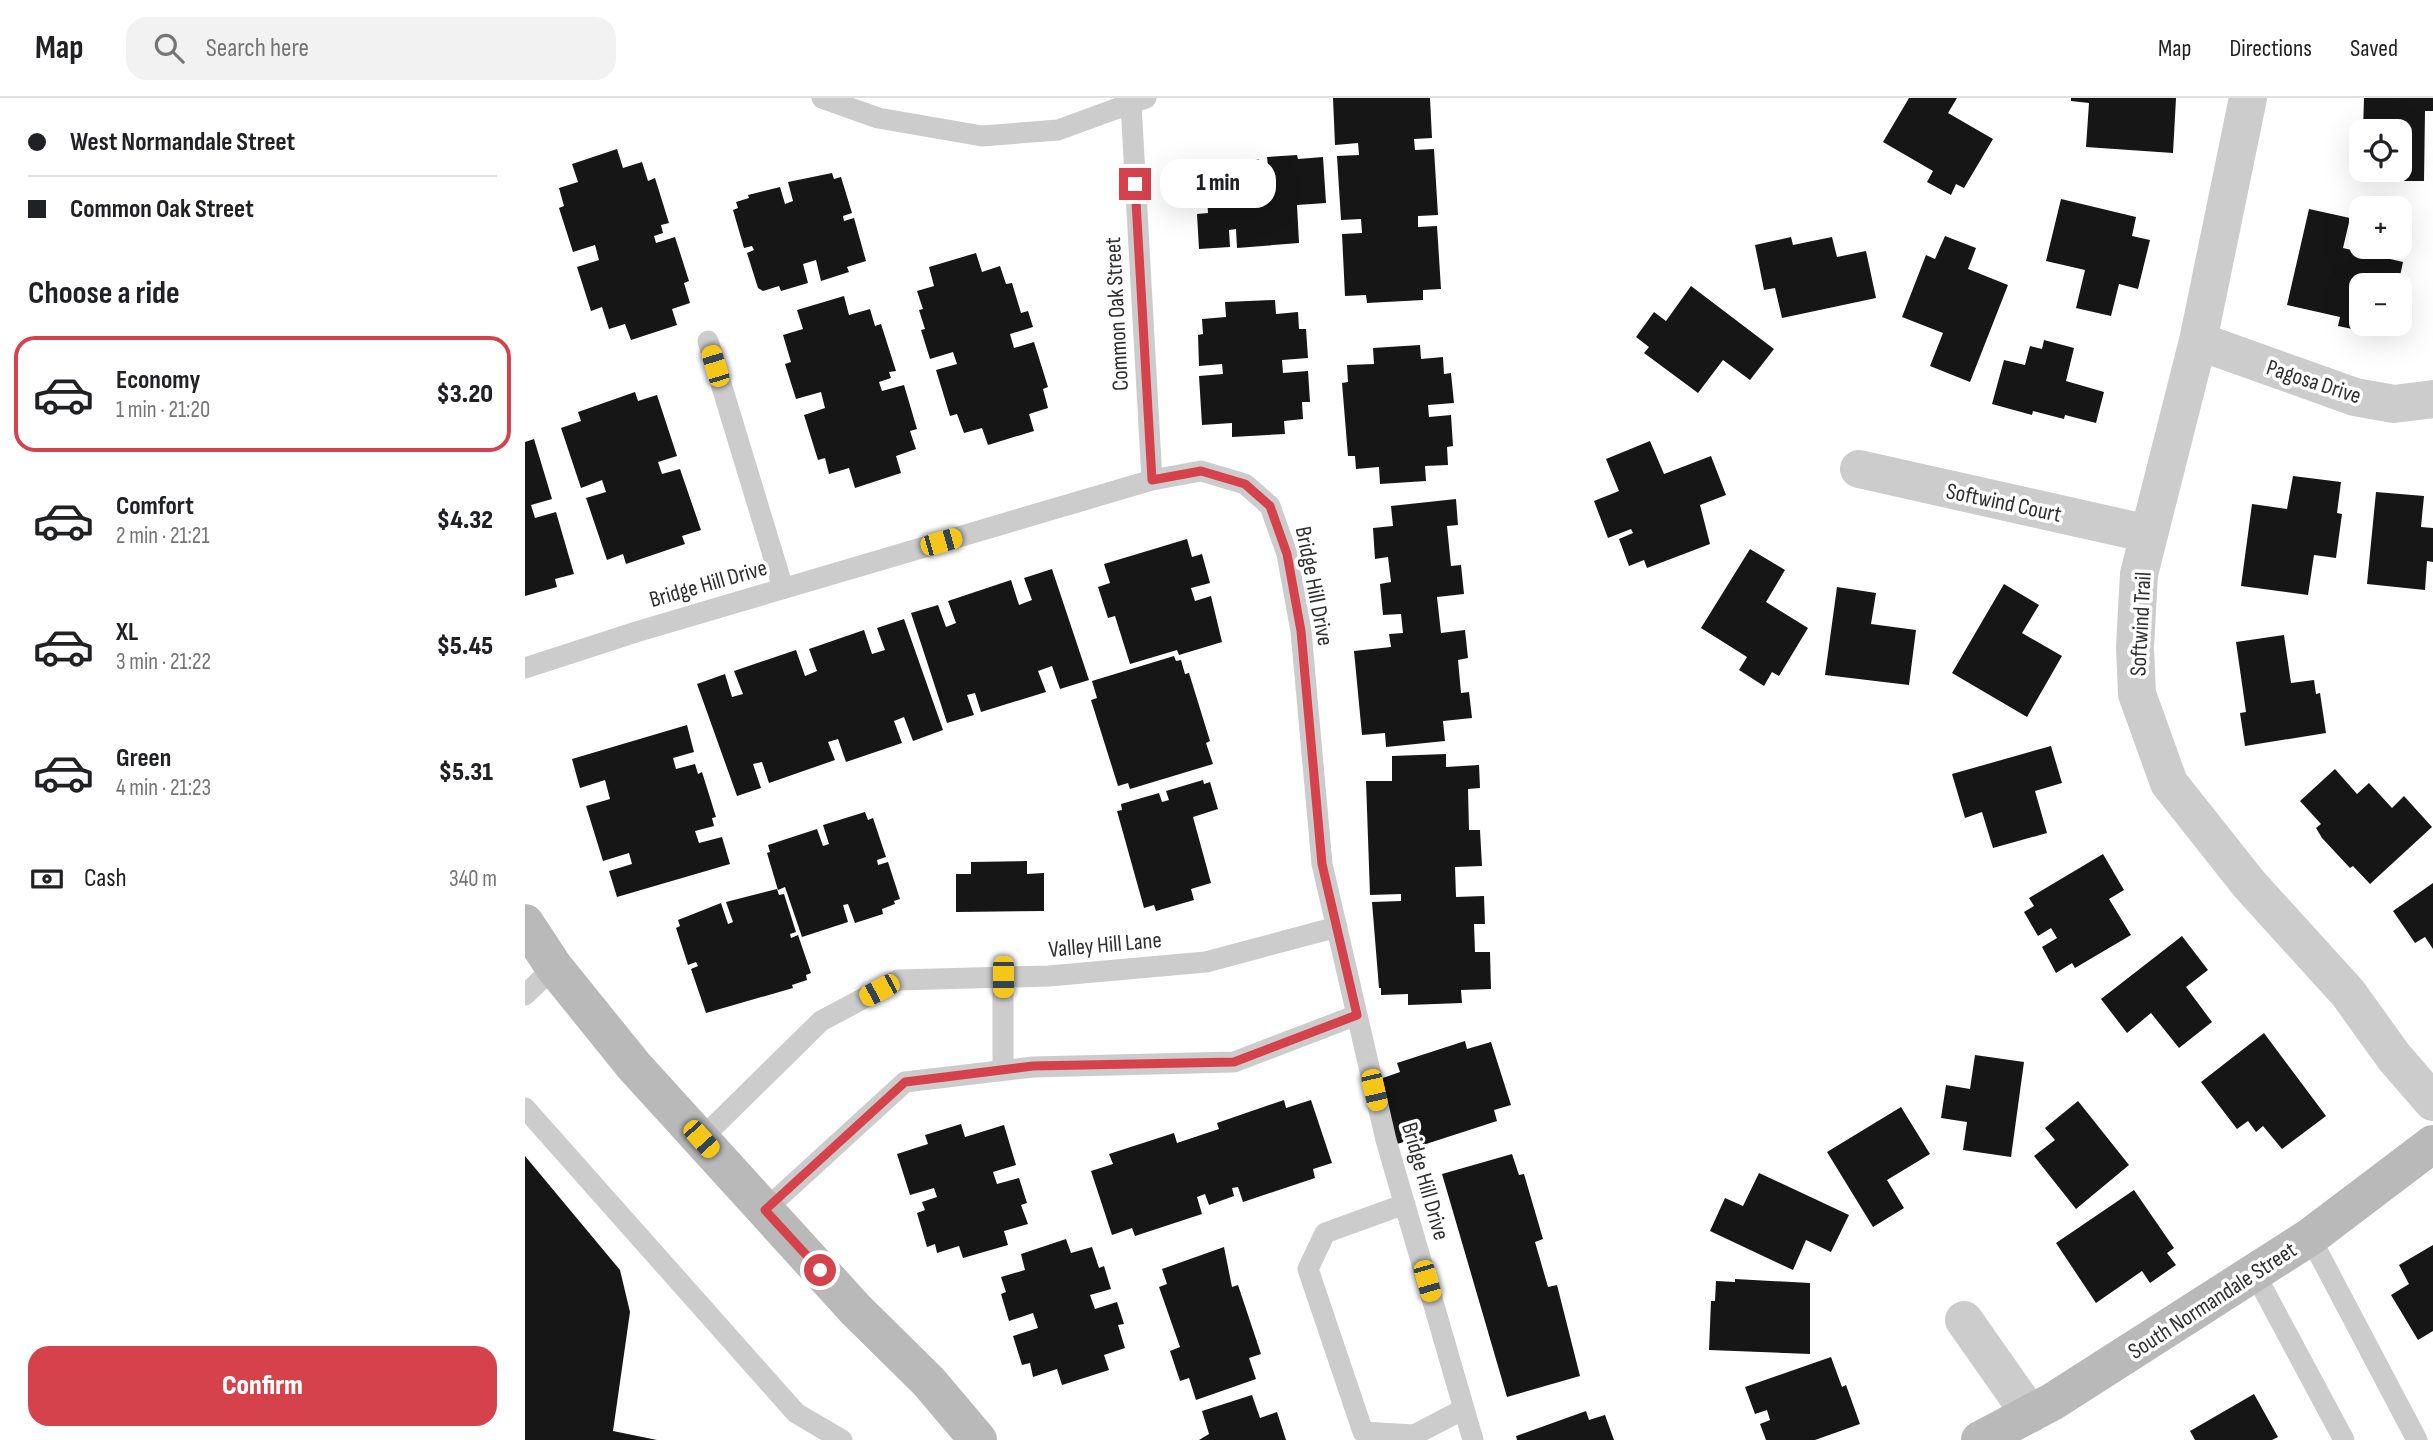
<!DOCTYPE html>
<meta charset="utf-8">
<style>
:root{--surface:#fff;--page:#f2f2f2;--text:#202124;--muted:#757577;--line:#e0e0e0;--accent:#d5424c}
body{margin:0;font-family:"Sofia Sans Condensed",sans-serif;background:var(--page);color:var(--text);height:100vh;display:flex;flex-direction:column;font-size:26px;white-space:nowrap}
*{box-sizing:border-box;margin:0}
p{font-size:23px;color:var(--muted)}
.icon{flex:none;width:38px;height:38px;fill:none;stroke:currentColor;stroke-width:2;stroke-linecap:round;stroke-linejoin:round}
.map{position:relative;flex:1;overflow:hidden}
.panel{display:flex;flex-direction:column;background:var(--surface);width:525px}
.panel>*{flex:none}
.banner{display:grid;align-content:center;height:154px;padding:0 28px;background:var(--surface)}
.tools{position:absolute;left:1824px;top:21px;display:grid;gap:14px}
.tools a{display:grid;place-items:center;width:63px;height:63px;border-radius:14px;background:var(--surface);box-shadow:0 7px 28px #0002;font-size:35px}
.end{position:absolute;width:32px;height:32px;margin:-16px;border:9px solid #d5424c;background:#fff;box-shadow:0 0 0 4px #fff}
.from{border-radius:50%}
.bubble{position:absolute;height:49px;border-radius:21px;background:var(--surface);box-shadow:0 7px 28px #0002;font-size:23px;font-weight:800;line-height:49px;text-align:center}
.car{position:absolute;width:21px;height:42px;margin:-21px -10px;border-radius:9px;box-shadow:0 0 5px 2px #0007;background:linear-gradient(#f5c518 24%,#345 0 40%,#f5c518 0 76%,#345 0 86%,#f5c518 0)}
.banner b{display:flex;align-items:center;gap:24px;height:66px;font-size:26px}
.banner b+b{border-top:2px solid var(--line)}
.banner i{width:18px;height:18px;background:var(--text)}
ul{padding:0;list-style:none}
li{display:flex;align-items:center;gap:21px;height:116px;margin:0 14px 10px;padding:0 14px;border:4px solid transparent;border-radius:21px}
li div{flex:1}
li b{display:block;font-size:26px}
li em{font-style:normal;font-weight:800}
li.current{border-color:var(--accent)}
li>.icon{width:63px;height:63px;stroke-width:1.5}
h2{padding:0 28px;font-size:32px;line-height:84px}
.pay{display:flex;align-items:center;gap:18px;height:77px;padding:0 28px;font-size:26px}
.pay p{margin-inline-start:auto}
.cta{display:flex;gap:14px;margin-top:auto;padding:14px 28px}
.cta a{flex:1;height:80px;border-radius:21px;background:var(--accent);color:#fff;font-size:28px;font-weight:800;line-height:80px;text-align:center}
header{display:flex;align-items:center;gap:42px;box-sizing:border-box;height:98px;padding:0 35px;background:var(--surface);border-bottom:2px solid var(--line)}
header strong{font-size:33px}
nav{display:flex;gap:38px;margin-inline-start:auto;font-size:24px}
.search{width:490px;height:63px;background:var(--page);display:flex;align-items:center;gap:18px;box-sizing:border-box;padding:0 24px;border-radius:21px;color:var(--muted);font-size:26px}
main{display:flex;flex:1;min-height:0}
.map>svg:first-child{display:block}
.building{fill:#161616}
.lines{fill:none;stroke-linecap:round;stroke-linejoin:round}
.lane{stroke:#ccc;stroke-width:21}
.street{stroke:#ccc;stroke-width:38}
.secondary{stroke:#b9b9b9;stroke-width:38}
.route{stroke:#d5424c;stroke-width:9}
.labels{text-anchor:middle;stroke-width:7;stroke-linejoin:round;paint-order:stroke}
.street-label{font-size:23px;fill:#2f2f2f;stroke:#fff}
</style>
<header>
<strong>Map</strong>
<div class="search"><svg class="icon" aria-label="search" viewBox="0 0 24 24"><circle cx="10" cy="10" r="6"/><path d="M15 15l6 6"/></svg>Search here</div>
<nav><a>Map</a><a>Directions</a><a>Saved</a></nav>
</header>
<main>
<section class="panel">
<div class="banner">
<b><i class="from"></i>West Normandale Street</b>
<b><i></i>Common Oak Street</b>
</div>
<h2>Choose a ride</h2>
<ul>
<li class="current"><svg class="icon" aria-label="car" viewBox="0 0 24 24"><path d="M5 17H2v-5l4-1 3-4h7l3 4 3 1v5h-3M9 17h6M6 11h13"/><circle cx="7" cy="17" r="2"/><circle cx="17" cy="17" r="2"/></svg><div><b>Economy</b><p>1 min · 21:20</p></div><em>$3.20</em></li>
<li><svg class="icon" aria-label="car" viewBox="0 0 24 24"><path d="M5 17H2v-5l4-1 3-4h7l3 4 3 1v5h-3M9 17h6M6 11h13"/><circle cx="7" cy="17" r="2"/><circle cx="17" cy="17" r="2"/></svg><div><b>Comfort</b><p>2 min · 21:21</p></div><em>$4.32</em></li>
<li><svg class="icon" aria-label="car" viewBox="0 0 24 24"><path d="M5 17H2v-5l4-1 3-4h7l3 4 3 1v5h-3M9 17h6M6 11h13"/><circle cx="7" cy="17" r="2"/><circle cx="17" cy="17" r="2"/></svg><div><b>XL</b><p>3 min · 21:22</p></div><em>$5.45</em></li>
<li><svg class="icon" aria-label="car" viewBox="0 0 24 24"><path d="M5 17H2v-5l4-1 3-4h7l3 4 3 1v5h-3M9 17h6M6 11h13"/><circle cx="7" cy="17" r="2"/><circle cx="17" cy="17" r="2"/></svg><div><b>Green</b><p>4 min · 21:23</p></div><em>$5.31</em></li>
</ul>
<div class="pay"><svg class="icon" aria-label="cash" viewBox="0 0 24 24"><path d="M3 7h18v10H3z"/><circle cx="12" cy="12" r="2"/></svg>Cash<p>340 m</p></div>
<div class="cta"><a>Confirm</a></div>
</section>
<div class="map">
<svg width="1908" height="1342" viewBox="0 0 1908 1342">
<rect width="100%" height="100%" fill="#fff"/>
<path class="building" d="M808,0H905L907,40L889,41L890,52L909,51L913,117L893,118V129L912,128L916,191L898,192V202L842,205L841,197L820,198L817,136L837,135L836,121L816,122L812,58L834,57L833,45L810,47Z
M1384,0H1432L1423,15L1468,41L1439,90L1431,86L1426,97L1402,84L1408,73L1358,44Z
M1546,0H1651L1648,55L1561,49L1564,5L1546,3Z
M1839,0H1908V13H1900L1899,83H1852V72H1874V33H1838Z
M92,51L98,70L117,64L123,83L130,80L144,125L136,127L138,135L129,138L131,145L150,139L164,183L159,185L165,205L147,211L152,227L106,242L100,226L84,231L77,209L66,213L52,169L74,162L70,147L48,154L34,110L39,108L34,90L53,84L47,66Z
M772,57L773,61L798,59L801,105L772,107L774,145L712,150L711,131L704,132L705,149L674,151L672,116L683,115L680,71L686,70L685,65L734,61L735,78L744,77L742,59Z
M307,75L309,81L316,79L327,115L318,118L319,123L329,120L341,163L322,169L324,174L296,183L291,162L278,166L283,185L256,193L254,188L238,193L233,190L222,155L229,152L227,148L219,150L208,112L213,110L211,104L224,100L223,97L255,89L260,106L268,103L263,84Z
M1536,101L1611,119L1607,138L1625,142L1613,191L1594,186L1586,218L1551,210L1560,172L1521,163Z
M1784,111L1825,120L1818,150L1878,164L1873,187H1836V226H1864L1861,238L1813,228L1815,219L1762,207Z
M1420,138L1451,150L1443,171L1483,187L1445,284L1405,268L1418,235L1377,219L1401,157L1410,161Z
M1266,139L1268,147L1307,139L1312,159L1341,153L1351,200L1257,220L1250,190L1239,192L1230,147Z
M451,155L457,174L475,168L481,186L487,185L496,215L503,213L508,229L485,236L489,250L509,244L523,289L518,291L523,310L504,316L509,333L463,347L457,330L439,335L432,316L425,318L411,272L432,266L428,254L405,261L396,232L400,231L394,212L398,211L392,193L409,188L404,169Z
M1166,188L1249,251L1225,282L1198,262L1173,295L1119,255L1124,249L1111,239L1129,214L1141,223Z
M319,198L324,217L345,211L350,228L356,226L371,273L364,274L366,280L354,284L357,293L379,287L392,331L385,333L391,351L371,358L376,375L330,390L324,370L304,376L300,360L293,362L279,317L300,310L296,294L271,301L260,266L266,264L258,237L278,231L272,212Z
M750,202L751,216L773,214L774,231H781L783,260L757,262L758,275L783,273L785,304H777L778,321L759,323L760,336L707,339V325L677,327L674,278L698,276L697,266L674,268L673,237L678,236L677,221L701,219L700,204Z
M1519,242L1549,250L1541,283L1579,294L1571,325L1540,317L1539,321L1508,313L1507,317L1467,306L1479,262L1500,267L1505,248L1517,251Z
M895,247L896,261L918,259L919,276L926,275L929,305L903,307L904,319L926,317L928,348L922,349L923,367L900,368L901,383L855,386L854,369L831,371L830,358H823L817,285L823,284L822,267L849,266L848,250Z
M110,294L113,303L132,297L152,358L133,364L137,376L155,371L176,432L157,438L160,446L101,466L98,456L82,462L61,400L81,394L77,382L56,390L36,330L56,323L53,314Z
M9,341L27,401L6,407L10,420L31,414L49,476L30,481L32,489L0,498V344Z
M1125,343L1139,376L1186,358L1201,397L1175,407L1185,446L1122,470L1119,462L1104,468L1094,441L1108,435L1106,431L1083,440L1069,403L1094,393L1081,361Z
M1768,378L1816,384L1812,415L1817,416L1811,460L1789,457L1783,497L1716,488L1727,406L1762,411Z
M1851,394L1899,398L1896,429L1908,430V464L1902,463L1900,492L1842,486Z
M931,401L933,427L922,428L926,468L936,467L939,496L912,499L916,535L940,532L943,560L933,562L936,595L944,594L947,620L918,623L920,643L861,649L860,635L837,637L829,553L866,549L864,536L878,535L876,516L858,517L855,486L866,484L863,459L850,461L848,430L868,428L866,408Z
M662,441L667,459L677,456L685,485L666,490L670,503L686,498L697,544L654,557L652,552L605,566L590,518L583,520L573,489L585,485L579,466Z
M1225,451L1260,472L1241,504L1283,530L1254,578L1247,574L1239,588L1214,572L1222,559L1176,530Z
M527,471L564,582L535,591L527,568L513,573L521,594L456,614L450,595L442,597L449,617L422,625L386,515L413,507L421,529L431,525L423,503L486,482L494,507L507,502L499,480Z
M1479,486L1514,507L1497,535L1537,558L1502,619L1427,575Z
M1312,489L1351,495L1346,526L1391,532L1384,587L1300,577Z
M379,521L418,632L388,643L379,619L369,623L377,645L321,664L313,641L303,644L310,662L244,685L237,664L228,666L236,690L212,698L172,586L200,576L207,599L218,596L209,573L271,552L280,578L292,573L284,551L339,532L347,556L360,552L352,530Z
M1759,537L1766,585L1789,582L1791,596L1795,595L1801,635L1720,648L1715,615L1721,614L1711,544Z
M649,558L651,563L656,562L660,576L664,575L685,643L681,645L688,666L605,691L603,685L593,688L566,602L572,600L567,583Z
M162,627L169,654L148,660L151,671L170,666L173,676L177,674L191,719L187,720L189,728L170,733L174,745L197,739L205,766L92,799L84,773L107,766L104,755L78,763L61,708L85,701L80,682L55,690L47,661Z
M1526,648L1537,685L1510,693L1522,735L1468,750L1457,714L1440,720L1427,676Z
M921,656V669L954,667L955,690L943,691L944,732H955L957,768L930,769L931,799L959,798L960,826H949L950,854H965L966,891L936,892L937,905L883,907V896L856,897V890H854L847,804L876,803V796L845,797L841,683H867V658Z
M1810,671L1832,696L1844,685L1867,710L1879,698L1907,729L1845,786L1828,768L1825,770L1797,740L1791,730L1796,726L1775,703Z
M678,682L679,686L685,684L693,711L668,719L686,785L666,791L669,802L631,813L629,807L619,810L592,713L597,712L596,706L634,695L637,704L644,702L641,693Z
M340,714L343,722L348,720L361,759L352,762L353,767L363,764L375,801L369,803L370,806L357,811L358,816L330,825L323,806L318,807L323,824L277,839L260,789L253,792L242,755L245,754L243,747L292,731L298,748L304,746L298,727Z
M1578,756L1599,792L1584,801L1606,837L1550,870L1547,865L1531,875L1517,849L1532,840L1526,830L1513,838L1499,814L1509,808L1504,800Z
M502,763V776L519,775V813L431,814V776H446V764Z
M1908,785V851L1900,839L1890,845L1868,813Z
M252,791L254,797L259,796L271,834L265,836L266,840L273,837L286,875L281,877L282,882L267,887L268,890L181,915L166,871L173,868L171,864L163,867L151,830L155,828L153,822L196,805L203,826L208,824L201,804Z
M1657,838L1683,872L1661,889L1687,924L1654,950L1626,915L1602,935L1576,901Z
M1739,935L1801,1018L1757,1051L1738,1028L1731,1034L1723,1023L1712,1031L1676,984Z
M940,943L942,951L966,944L986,1007L969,1012L972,1023L898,1047L895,1039L872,1046L852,982L875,974L872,965Z
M1450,957L1499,964L1486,1059L1438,1052L1442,1024L1416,1020L1421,987L1445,991Z
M759,1002L761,1010L786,1002L807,1065L788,1071L790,1080L718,1104L713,1089L707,1090L709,1098L684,1107L680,1096L672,1099L677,1116L610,1138L607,1130L587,1137L566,1073L588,1066L584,1056L649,1035L652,1045L694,1031L692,1025Z
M1553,1003L1604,1067L1551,1111L1509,1058L1530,1042L1520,1030Z
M1376,1009L1405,1056L1362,1082L1379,1110L1348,1129L1302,1054Z
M436,1026L440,1039L479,1027L491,1067L468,1074L472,1086L494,1080L502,1105L496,1107L503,1126L479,1133L483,1147L438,1160L434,1148L412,1155L410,1146L402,1149L392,1115L400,1112L397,1104L412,1099L409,1090L385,1097L372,1056L403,1046L400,1037Z
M987,1056L994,1077L999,1076L1018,1141L1010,1144L1023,1189L1032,1187L1055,1278L982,1299L917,1076Z
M0,1058L95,1172L105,1214L88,1333L132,1342H0Z
M1234,1075L1324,1117L1306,1154L1281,1142L1268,1172L1185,1133L1200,1100L1218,1108Z
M1609,1092L1649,1150L1642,1155L1651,1167L1625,1185L1617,1173L1571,1205L1531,1145Z
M541,1141L546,1155L567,1149L574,1170L579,1168L586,1191L565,1197L570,1211L592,1204L599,1226L593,1227L600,1250L579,1257L584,1272L537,1287L532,1271L508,1279L505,1265L497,1267L488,1238L513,1230L508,1215L484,1223L476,1196L481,1194L476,1179L500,1172L496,1156Z
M1908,1147V1233L1893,1242L1866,1197L1884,1186L1874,1167Z
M699,1149L707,1189L713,1187L736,1256L724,1260L731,1281L671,1302L664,1280L655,1283L645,1253L655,1249L634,1189L642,1186L637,1171Z
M1210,1181L1285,1185V1256L1184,1252L1186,1203H1190L1191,1183L1210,1184Z
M1306,1259L1317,1289L1321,1287L1335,1326L1290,1342H1241L1235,1326L1245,1322L1242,1312L1230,1316L1220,1289Z
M1729,1296L1753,1339L1747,1342H1670L1665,1333Z
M727,1297L735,1320L752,1314L761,1342H674L684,1336L677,1313Z
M1061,1313L1064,1322L1080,1317L1089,1342H992L991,1338Z"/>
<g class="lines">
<path class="lane" d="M297,0L353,20L457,38L533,32L621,0
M606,6L627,382
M183,243L258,490
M0,570L111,534L627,382L676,373L720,386L745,408L762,456L776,533L797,766L861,1042L948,1342
M0,897L29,869
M478,972V879
M0,1010L271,1315L317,1342
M176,1041L296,923L373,882L524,878L681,864L812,829
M880,1106L800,1135L783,1171L838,1334L889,1337L939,1311
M240,1112L380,984L508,969L709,964L832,917
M1785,1139L1892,1342
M1729,1174L1819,1342"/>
<path class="street" d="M1723,0L1673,243L1614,476L1610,549L1612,596L1644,685L1724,786L1823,895L1869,959L1908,1004
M1673,243L1830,299L1869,306L1908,301
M1334,371L1624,436
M1439,1222L1505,1316"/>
<path class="secondary" d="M0,825L29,869L109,968L331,1212L404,1284L453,1342
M1455,1342L1527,1304L1785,1139L1908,1046"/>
</g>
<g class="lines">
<path class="route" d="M295,1172L240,1112L380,984L508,968L709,964L832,917L797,766L776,533L762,456L745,408L720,386L676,373L627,382L610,86"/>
</g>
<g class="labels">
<g class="street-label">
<text transform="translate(591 216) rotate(-93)" y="8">Common Oak Street</text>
<text transform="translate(1789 283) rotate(18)" y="8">Pagosa Drive</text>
<text transform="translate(1479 404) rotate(12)" y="8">Softwind Court</text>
<text transform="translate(183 485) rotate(-16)" y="8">Bridge Hill Drive</text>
<text transform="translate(790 488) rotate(79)" y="8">Bridge Hill Drive</text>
<text transform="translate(1615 526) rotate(-87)" y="8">Softwind Trail</text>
<text transform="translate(580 846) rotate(-5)" y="8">Valley Hill Lane</text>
<text transform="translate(901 1083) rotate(74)" y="8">Bridge Hill Drive</text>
<text transform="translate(1687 1202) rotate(-33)" y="8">South Normandale Street</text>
</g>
</g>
</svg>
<div class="tools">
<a><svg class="icon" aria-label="locate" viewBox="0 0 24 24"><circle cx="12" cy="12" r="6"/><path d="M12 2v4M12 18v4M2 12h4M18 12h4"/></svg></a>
<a>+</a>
<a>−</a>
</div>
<i class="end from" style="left:295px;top:1172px"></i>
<i class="end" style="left:610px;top:86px"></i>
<div class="bubble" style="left:635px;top:61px;width:116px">1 min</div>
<i class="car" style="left:190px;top:268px;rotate:343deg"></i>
<i class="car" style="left:416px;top:444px;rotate:74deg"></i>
<i class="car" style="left:478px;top:879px;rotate:180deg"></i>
<i class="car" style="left:354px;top:892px;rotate:242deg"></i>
<i class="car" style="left:849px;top:992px;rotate:167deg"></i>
<i class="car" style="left:176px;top:1041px;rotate:138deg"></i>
<i class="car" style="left:902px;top:1183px;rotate:164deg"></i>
</div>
</main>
